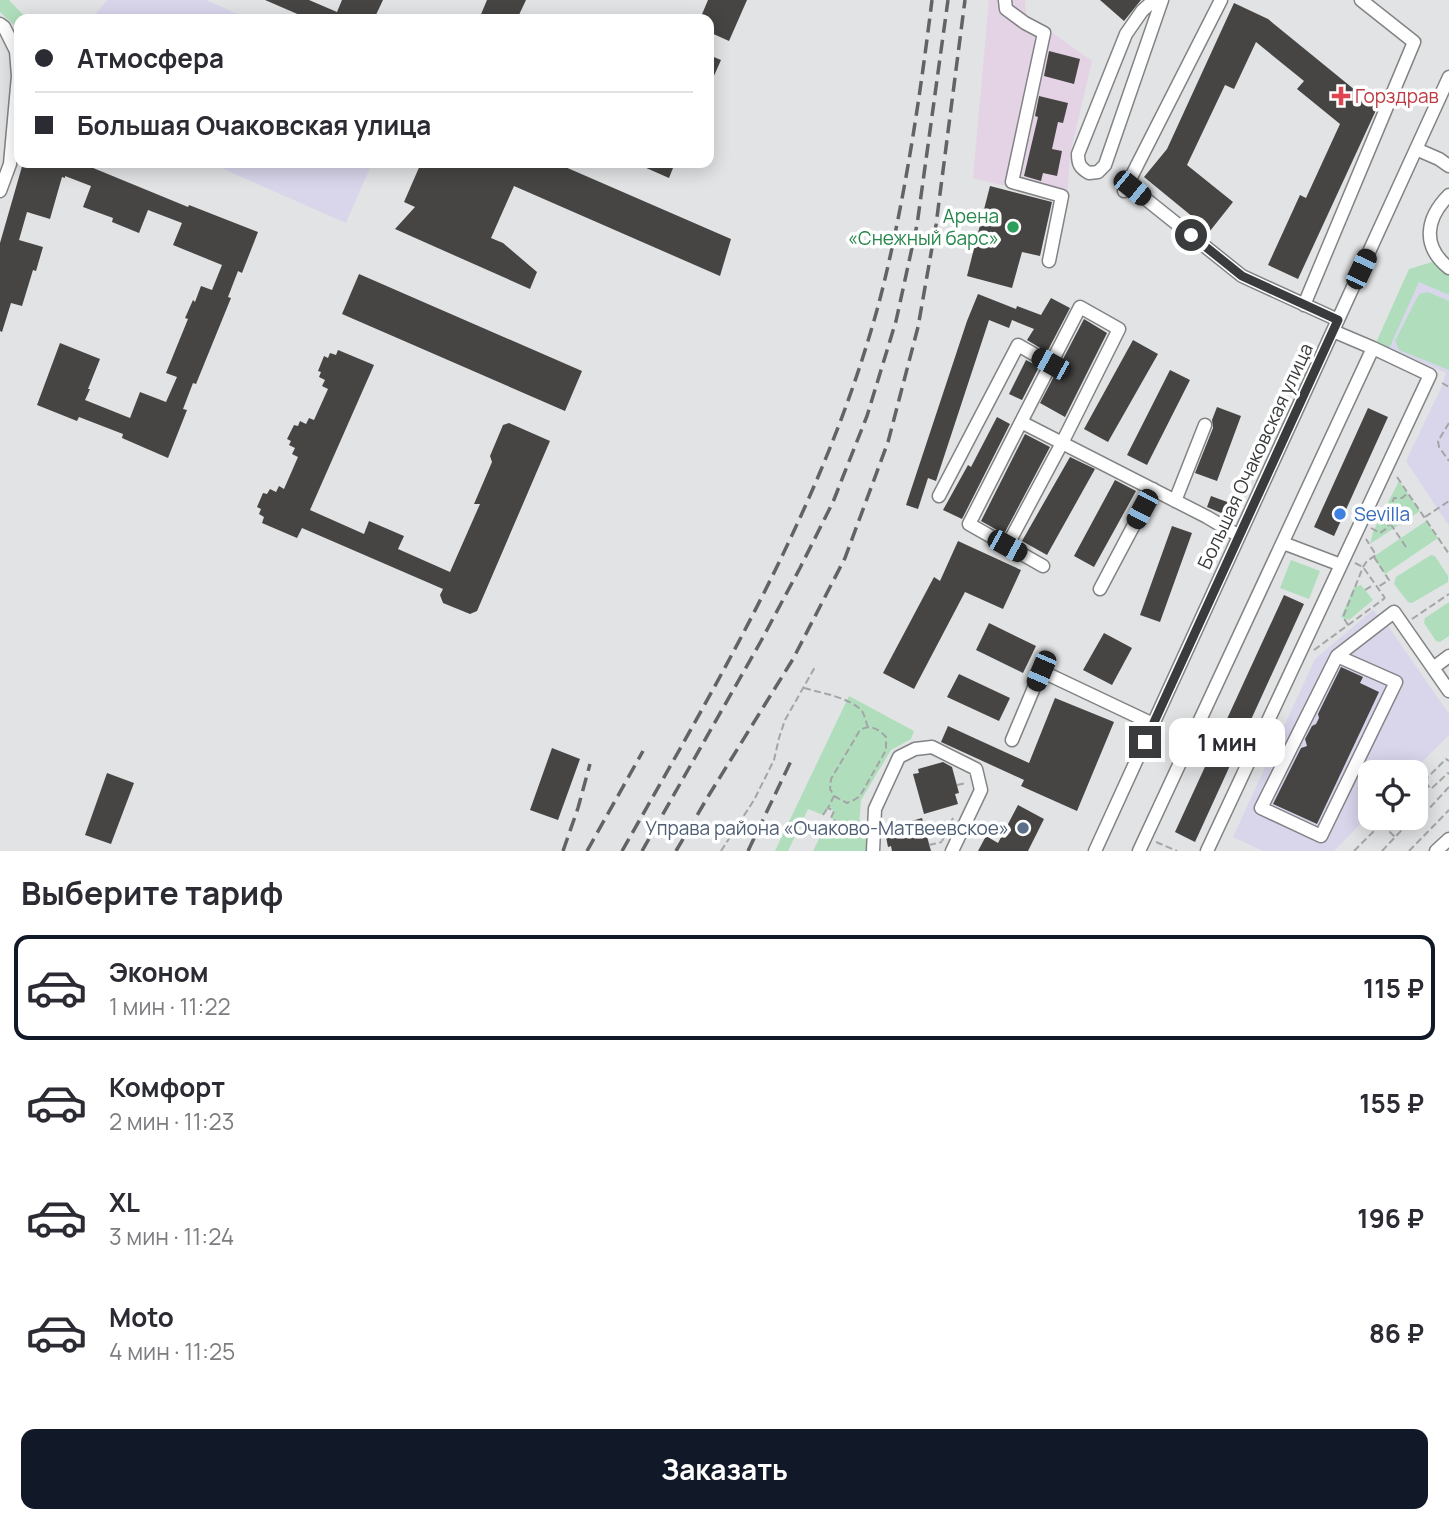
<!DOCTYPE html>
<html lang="ru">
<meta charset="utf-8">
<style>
:root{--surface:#fff;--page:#f7f7f7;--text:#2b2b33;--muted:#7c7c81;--line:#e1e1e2;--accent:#111827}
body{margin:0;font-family:Manrope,sans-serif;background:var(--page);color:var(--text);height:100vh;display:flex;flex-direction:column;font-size:26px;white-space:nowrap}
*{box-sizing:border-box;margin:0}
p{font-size:23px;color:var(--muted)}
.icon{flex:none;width:38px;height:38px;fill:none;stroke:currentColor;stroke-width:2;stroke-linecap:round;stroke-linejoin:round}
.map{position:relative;height:851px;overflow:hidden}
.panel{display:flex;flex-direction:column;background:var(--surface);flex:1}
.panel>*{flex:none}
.guide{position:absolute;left:14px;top:14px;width:700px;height:154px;border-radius:14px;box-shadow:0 4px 18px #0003;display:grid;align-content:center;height:154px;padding:0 21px;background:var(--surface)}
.controls{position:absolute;left:1358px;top:760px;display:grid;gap:14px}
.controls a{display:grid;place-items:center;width:70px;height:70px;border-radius:14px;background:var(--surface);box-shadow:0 4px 18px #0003;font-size:35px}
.end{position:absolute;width:32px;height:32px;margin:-16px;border:9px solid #3a3b3c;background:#fff;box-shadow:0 0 0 4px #fff}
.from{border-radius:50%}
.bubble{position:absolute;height:49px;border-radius:14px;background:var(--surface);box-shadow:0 4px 18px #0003;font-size:23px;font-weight:700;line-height:49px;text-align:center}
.car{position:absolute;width:21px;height:42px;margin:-21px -10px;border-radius:9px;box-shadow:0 0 5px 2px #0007;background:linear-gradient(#222 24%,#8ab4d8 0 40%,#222 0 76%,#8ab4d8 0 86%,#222 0)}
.guide b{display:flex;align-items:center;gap:24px;height:66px;font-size:26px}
.guide b+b{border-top:2px solid var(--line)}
.guide i{width:18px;height:18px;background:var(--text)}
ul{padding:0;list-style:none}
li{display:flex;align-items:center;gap:21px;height:105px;margin:0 14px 10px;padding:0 7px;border:4px solid transparent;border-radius:14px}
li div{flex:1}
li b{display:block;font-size:26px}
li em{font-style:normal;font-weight:700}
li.selected{border-color:var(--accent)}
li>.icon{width:63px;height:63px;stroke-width:1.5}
h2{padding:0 21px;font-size:32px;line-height:84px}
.button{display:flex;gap:14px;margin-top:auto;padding:14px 21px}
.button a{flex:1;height:80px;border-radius:14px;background:var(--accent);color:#fff;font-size:28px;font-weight:700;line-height:80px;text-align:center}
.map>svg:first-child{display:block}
.commercial{fill:#e4d3e4}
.education{fill:#d9d6ec}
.green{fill:#b0debc}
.building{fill:#464544}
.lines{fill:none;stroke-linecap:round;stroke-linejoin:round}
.minor-casing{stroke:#818384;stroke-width:15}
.path{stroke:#a3a5a6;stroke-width:2;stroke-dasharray:7 3.5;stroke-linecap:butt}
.minor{stroke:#fff;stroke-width:12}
.rail{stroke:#626364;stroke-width:3.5;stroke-dasharray:14 7;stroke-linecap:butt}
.route{stroke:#3a3b3c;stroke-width:9}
.health-dot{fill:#e0444e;stroke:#fff;stroke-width:2.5}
.leisure-dot{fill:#2e9e5b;stroke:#fff;stroke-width:2.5}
.shop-dot{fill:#3f7fe0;stroke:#fff;stroke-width:2.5}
.service-dot{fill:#5c6f8a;stroke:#fff;stroke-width:2.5}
.labels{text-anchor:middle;stroke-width:7;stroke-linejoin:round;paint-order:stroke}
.health-label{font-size:19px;fill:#be3a42;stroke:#fff;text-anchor:start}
.leisure-label{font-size:19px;fill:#27864d;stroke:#fff;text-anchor:end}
.street-label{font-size:19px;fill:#3a3b3c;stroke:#fff}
.shop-label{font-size:19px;fill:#366cbe;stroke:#fff;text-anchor:start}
.service-label{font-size:19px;fill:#4e5e75;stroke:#fff;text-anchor:end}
</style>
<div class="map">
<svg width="1449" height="851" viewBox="0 0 1449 851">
<rect width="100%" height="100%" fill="#e1e3e4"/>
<path class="commercial" d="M989,0H1025L1026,14L1092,61L1070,154L1067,201L973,178Z"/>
<path class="education" d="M107,0H206L249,19H92Z
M210,163H372L346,223Z
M1419,281L1449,295V526L1406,461L1442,386L1446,373L1389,348Z
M1373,610L1388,626L1449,714V735L1412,772H1370V814L1334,851H1263L1233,837L1315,659Z"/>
<path class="green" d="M0,0H9L27,19H19V27L17,28L0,12Z
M1439,260L1449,268V295L1419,282L1388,351L1375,345L1409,269Z
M1428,292L1449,301V370L1399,350L1395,341L1419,294Z
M1399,481L1420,511L1370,544L1373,532Z
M1426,521L1438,538L1385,574L1373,557Z
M1431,555L1435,556L1448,576V582L1412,603L1408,602L1394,584L1396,577Z
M1291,560L1320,571L1309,599L1280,588Z
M1361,585L1373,600L1349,620L1341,617L1354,587Z
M1449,602V636L1440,642L1436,641L1424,623L1425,618Z
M849,696L914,731L911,739L891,750L861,800L859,826L868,827L867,851H813L824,829L835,835L839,826L842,825L831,818L834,811L828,808L823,815L808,809L788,851H775Z"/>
<path class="building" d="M265,0H309L337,12L342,0H383L374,19H309Z
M487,0H526L517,19H479Z
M708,0H747L729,41L709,32V19H700Z
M1100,0H1141L1124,21Z
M1234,3L1268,19L1377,108L1298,279L1268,265L1300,195L1306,198L1340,124L1297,89L1304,81L1256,42L1234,89L1225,85L1187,165L1233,202L1210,231L1144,177L1167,149Z
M1049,51L1080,59L1074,84L1044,76Z
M709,55L721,60L709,87Z
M1039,96L1068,103L1063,123L1058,122L1052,149L1062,151L1057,176L1043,173L1041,181L1024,176L1038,117L1035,116Z
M23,163H81L188,207L189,205L258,232L242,273L238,271L228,297L231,298L196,384L193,383L183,409L187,410L168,458L122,438L123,434L79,417L77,421L37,405L60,343L100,359L88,389H90L85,400L130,418L140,392L166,402L177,377L166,373L188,319L185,318L193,300L195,302L201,286L212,290L222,265L173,245L182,223L148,210L139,233L112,222L113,218L83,207L91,186L65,176V178L62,177L50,219L27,212L19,240L43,247L36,271L33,270L22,306L11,303L2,332L0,331V243Z
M421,163H556L731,239L720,276L514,186L491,238L503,243L537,272L530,289L395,229L415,207L404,202Z
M635,163H675L669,178Z
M990,186L1052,202L1040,256L1022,252L1012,288L967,276Z
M359,274L582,371L565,411L342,314Z
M978,294L1016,309L1017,306L1041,315L1051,298L1070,308L1047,352L1027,340L1034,329L1012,320L1009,328L989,320L936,481L928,478L918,509L906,505L967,321Z
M1084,319L1107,333L1065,417L1040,403Z
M1133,340L1158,354L1108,442L1084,429Z
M338,350L374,365L310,510L364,534L369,521L404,536L398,549L450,572L480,504H474L492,462L490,456L503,425L509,423L550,441L477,611L470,614L443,603L440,595L443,589L302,528L297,538L262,523L264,517L259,514L261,509L257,507L263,493L267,494L270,489L276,492L279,486L284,489L298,457L292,454L295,448L289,445L291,441L287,439L294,425L298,426L300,421L306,424L309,418L314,420L328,389L322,386L325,380L319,377L321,372L318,371L324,356L328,358L330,353L336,355Z
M1026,360L1039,367L1022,400L1009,394Z
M1170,370L1190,380L1147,465L1127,455Z
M1217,407L1241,416L1217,481L1195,473L1213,428L1212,420Z
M1368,408L1388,417L1334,536L1314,527Z
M997,417L1010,424L962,519L943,510L968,465L971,467Z
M1025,434L1050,447L1004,534L981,521Z
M1070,457L1095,469L1047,555L1022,541Z
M1115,480L1136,491L1094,567L1074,556Z
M1211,496L1230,503L1226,515L1207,507Z
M1172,526L1192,533L1160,622L1140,615Z
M958,541L1021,570L1003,609L965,592L914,689L883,673L934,577L940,581Z
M1284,595L1304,604L1195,842L1175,832Z
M989,623L1036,646L1023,673L976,650Z
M1104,633L1132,648L1112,685L1083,670Z
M1341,667L1363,677L1360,683L1379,692L1317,824L1273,804L1301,748L1307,746L1305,739L1312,726L1316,724L1319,718L1318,714Z
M959,674L1010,698L999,721L947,697Z
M1055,698L1114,722L1077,811L1021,786L1024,780L941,742L948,726L1029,763Z
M552,748L580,759L558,820L530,810Z
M943,762L952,767L959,793L955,794L958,804L924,814L913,774L919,773L918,769Z
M107,773L134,783L111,844L85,835Z
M1018,805L1044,819L1028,851H978L986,836L998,843Z
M922,818L931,851H892L891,846L888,847L885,832L891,830L890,827Z"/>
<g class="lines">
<defs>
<path id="minor" d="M1005,0L1006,9L1025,23L1044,33L1012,182L1062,196L1049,261
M1154,0L1142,11L1126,34L1078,154C1078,164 1080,168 1089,173L1098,172L1105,165L1162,0
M0,24L4,27L16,51L18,76L10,164L0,191
M1416,149L1439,159L1449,166
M1132,188L1242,276L1338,320
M1124,191L1221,0
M1449,195C1426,218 1421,246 1449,268
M1304,305L1414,42L1361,0
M939,496L1018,345L1051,364
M1175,501L1205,425
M1283,543L1341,565
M1007,546L1062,443L1119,329L1080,307L1021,422
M1043,566L969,524L1021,422L1207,517L1239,536
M1100,589L1153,489
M1337,656L1396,682L1321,836L1261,808L1337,656L1394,612L1449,691
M1433,668L1449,656
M1012,740L1041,671L1153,724
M873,851L875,809L899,757L915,749L932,747L976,769L981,790L952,851
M1095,851L1449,77
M1139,851L1373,348L1333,331
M1207,851L1430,375L1373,348
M1436,851L1449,839"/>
</defs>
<use href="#minor" class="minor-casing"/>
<path class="path" d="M1442,383L1449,387
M1449,423L1438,441L1439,447L1449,461
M1397,477L1449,554
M1425,517L1449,501
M1371,528L1380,533L1387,528L1390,523
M1406,547L1386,517L1394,498H1402L1408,493
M1374,557L1389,580L1378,587
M1355,563L1363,567L1385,598
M1365,590L1373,585
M1412,619L1449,594
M1348,625L1343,617L1363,567L1367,561L1376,555L1366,539
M1314,650L1385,598
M804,688C821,693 849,697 862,711C865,716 866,722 868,728
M1425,782L1431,789L1448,773L1449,774
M957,785L966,783
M1416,789L1446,759L1449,761
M834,796L847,803L854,800L860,796L886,750V737C879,729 870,724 860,730L831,779L830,789L834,796L828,808L834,811L831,818L860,834
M823,815L827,809
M1416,815L1422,809L1425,813L1449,787
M1390,817L1402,829
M1382,824L1395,837
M942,841L953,818
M1156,842L1177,851
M929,845L942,842
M721,851L754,800L774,760L779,738L785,720L815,667
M1354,851L1388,817
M1382,851L1414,817
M1409,851L1449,810"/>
<use href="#minor" class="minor"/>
<path class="rail" d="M563,851L578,808L590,764
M587,851L643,751
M622,851C719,680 821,508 875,317C880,300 884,283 888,266C908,178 921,89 932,0
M642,851L761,641L800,568L833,502L867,416L896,321L917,225L948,0
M676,851L709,795L793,659L845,558L888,442L918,327L936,225L965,0
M748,851L791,761"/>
</g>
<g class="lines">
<path class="route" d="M1145,742L1338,320L1242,276L1191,235"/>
</g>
<path class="health-dot" d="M1337.5 85.5h7v7h7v7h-7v7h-7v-7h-7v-7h7z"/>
<circle class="leisure-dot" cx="1013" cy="227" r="7"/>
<circle class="shop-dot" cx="1340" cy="514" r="7"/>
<circle class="service-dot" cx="1023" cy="828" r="7"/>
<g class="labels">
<g class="health-label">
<text x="1355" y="103">Горздрав</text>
</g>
<g class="leisure-label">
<text x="999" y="223">Арена<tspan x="999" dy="22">«Снежный барс»</tspan></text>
</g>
<g class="street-label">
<text transform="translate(1255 456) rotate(-65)" y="7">Большая Очаковская улица</text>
</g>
<g class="shop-label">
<text x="1354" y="521">Sevilla</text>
</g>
<g class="service-label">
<text x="1009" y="835">Управа района «Очаково-Матвеевское»</text>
</g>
</g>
</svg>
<div class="controls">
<a><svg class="icon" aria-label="locate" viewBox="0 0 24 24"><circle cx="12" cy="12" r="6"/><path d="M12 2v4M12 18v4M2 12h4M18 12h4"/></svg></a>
</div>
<i class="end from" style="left:1191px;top:235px"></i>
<i class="end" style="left:1145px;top:742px"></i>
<div class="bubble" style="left:1169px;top:718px;width:116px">1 мин</div>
<i class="car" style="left:1132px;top:188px;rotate:129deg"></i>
<i class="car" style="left:1361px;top:269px;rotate:25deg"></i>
<i class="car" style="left:1051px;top:364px;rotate:299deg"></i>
<i class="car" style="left:1142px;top:509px;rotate:208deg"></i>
<i class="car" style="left:1007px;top:546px;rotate:119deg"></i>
<i class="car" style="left:1041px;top:671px;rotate:203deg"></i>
<div class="guide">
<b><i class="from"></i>Атмосфера</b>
<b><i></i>Большая Очаковская улица</b>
</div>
</div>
<section class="panel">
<h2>Выберите тариф</h2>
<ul>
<li class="selected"><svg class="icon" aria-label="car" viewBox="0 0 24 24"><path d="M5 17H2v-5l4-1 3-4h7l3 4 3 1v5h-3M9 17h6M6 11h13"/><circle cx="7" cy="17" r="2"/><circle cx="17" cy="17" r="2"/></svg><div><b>Эконом</b><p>1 мин · 11:22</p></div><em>115 ₽</em></li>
<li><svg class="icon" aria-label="car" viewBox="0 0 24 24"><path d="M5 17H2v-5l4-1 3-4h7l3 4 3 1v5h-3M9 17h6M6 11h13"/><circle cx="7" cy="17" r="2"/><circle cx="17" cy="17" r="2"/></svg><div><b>Комфорт</b><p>2 мин · 11:23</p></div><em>155 ₽</em></li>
<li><svg class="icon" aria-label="car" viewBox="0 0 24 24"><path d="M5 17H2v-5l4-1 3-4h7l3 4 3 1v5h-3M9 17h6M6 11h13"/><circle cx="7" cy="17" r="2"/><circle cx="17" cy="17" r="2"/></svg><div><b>XL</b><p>3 мин · 11:24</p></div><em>196 ₽</em></li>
<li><svg class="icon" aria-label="car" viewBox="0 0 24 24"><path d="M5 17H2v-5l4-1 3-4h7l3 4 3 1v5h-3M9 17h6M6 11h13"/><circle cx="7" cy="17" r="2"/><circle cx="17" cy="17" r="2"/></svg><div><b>Moto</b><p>4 мин · 11:25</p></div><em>86 ₽</em></li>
</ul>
<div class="button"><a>Заказать</a></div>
</section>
